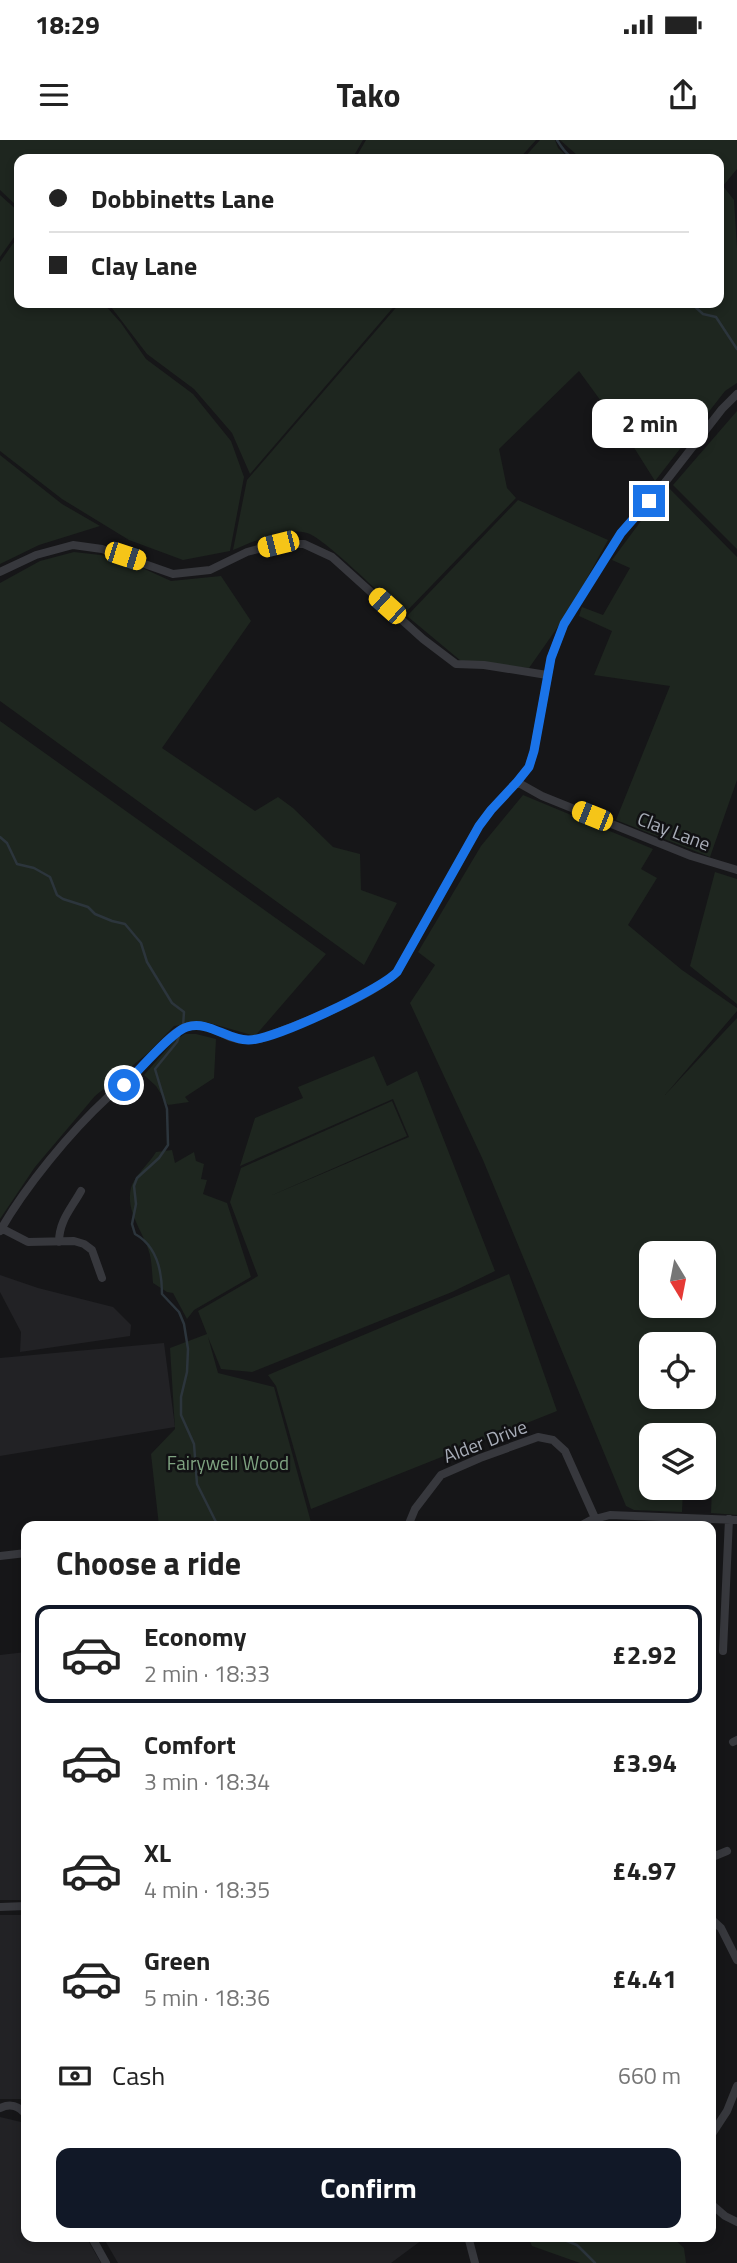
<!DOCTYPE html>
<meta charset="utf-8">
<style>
:root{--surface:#fff;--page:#f2f2f2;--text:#222;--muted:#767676;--line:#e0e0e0;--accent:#111827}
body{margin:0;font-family:"Titillium Web",sans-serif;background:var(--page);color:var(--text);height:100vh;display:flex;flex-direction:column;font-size:26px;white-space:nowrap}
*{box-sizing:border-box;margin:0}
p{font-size:23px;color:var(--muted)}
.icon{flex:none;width:38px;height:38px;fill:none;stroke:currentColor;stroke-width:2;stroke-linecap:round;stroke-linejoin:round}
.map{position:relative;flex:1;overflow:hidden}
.panel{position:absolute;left:21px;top:1381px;width:695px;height:721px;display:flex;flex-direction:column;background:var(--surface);border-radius:14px;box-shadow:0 4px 10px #0003}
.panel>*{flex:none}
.banner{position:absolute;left:14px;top:14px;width:710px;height:154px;border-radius:14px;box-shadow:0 4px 10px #0003;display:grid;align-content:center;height:154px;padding:0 35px;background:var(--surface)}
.needle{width:46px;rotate:170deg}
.fabs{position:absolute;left:639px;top:1101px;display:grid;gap:14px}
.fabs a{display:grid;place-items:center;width:77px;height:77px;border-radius:14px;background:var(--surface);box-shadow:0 4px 10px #0003;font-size:35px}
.end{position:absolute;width:32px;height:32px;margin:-16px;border:9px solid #1a73e8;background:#fff;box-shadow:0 0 0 4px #fff}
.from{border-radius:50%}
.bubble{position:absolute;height:49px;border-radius:14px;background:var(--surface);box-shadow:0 4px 10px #0003;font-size:23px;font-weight:700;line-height:49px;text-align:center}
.car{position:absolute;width:21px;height:42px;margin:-21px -10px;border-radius:9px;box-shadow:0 0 5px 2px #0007;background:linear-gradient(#f5c518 24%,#345 0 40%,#f5c518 0 76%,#345 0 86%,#f5c518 0)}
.banner b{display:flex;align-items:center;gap:24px;height:66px;font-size:26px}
.banner b+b{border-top:2px solid var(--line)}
.banner i{width:18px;height:18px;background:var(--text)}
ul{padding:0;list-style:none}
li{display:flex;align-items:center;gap:21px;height:98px;margin:0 14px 10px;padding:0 21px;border:4px solid transparent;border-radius:14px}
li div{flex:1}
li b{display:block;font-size:26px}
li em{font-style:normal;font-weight:700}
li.active{border-color:var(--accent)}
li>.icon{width:63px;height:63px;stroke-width:1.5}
h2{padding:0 35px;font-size:32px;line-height:84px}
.pay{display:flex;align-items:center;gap:18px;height:77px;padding:0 35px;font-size:26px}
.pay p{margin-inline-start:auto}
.cta{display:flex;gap:14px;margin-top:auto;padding:14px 35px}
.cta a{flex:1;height:80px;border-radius:14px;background:var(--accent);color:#fff;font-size:28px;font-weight:700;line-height:80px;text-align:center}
.status{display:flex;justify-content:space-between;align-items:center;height:49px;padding:0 35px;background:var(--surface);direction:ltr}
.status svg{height:19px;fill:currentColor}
header{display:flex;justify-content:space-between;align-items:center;height:91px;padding:0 35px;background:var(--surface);font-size:32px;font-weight:700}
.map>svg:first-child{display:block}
.built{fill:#222225}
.green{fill:#1e261f;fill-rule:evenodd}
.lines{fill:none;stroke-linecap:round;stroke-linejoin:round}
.stream{stroke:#2c353c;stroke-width:2.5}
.minor{stroke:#37383d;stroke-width:8}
.route{stroke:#1a73e8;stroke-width:9}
.labels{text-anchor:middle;stroke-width:5;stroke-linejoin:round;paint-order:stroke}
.street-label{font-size:19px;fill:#a8adb8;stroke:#111113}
.park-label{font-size:19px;fill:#7fa381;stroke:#111113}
</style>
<div class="status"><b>18:29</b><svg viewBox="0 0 49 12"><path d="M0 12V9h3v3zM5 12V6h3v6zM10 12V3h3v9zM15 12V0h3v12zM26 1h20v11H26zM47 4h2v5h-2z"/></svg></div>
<header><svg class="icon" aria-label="menu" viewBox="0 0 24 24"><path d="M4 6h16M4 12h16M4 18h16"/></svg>Tako<svg class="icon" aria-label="share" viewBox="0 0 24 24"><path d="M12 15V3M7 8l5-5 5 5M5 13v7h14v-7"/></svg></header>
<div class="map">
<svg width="737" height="2123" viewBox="0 0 737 2123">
<rect width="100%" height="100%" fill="#161618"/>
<path class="built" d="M0,1135L38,1148L113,1167L131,1185L130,1196L20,1212L21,1192L0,1152Z
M164,1203L175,1287L0,1316V1218Z
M26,1512V1760H0V1515Z
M0,1775H26V1959H0Z
M0,1977L21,1982L26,1992V2096L86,2097L101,2123H0Z
M103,2097H426L391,2123H118Z"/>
<path class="green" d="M0,0H363L352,19H19V68L0,50Z
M366,0H536L519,19H355Z
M540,0H555L558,8L570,19H523Z
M560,0H737V29L723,46L734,60L737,108V243L725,251L655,341L628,298L579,231L499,309L507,348L516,358L403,475C388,461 322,396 307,393C282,387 256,401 233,410L247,340L400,163H719V19H624L618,15H577Z
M0,55L19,72V90L0,117Z
M19,95V163H103L121,183L146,219L193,254L231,301L244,337L230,411L183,420L129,400L62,359L0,311V122Z
M108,163H397L250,334L232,293L194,249L147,214Z
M737,271V409L673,345Z
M0,315L62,364L100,386L39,405L0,424Z
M667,346L737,417V640L710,717L616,680L670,546L594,535L612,491L579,476L582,467L603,475L630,428L612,420Z
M518,360L608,400L569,471L529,528L461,521L407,476Z
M74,412L118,417L171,441L221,436L251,481L162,608L255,671L278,657L293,668L333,707L360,714L361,750L397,763L364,825L0,561V443L40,421Z
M0,581L326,814L255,896L206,882L174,886L148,913L95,956L35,1027L0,1079Z
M523,655L653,709L641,729L657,738L628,785L682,830L737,868V871L665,955L737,878V1375L711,1373L713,1319L704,1318V1295H651V1348H683L682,1372L634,1370L626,1366L483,1020L410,863L435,825L418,812L481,706ZM651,1113H704V1166H651ZM651,1204H704V1256H651Z
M715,732L737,739V864L690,826Z
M185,894H196L216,899L214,938L185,957L189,962L168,965L156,946L144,935L175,900Z
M374,916L387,946L417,931L495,1131L452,1152L252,1232L221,1229L208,1197L218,1233L274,1247L312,1386H159L151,1314L175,1289L170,1208L207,1194L198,1171L258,1136L230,1062L241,1028L392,961L407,996L270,1056L409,997L393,959L240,1026L255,978L303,958L298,947Z
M172,1010L175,1023L194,1012L196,1021L204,1024L201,1039L207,1040L203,1054L227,1063L251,1137L194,1170L187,1179L173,1153L167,1152L153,1143C152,1134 152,1124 150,1115C145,1093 125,1073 131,1048C134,1036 149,1024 156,1012Z
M509,1134L557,1271L311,1369L276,1246L268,1235Z
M528,2097H672L684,2108L686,2123H580L532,2106Z"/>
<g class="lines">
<path class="stream" d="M557,0C567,16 570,19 589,19
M693,163L692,164L703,174L716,177L737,209
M0,697L7,703L17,724L34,728L50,737L57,755L63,759L88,767L95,774L112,781L125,784L141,803L147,822L172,863L184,872L183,887
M180,893L177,902L155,929L167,969L168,1005L159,1018L137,1038L134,1046L136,1064L132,1084L135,1094C157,1106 162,1130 162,1154L179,1172L184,1184L188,1209L187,1232L181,1257V1275L194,1304L197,1344L218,1386
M554,2096L577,2105L595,2123"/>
<path class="minor" d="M0,432L36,415L73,405L102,409L173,434L210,430L247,412L278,404H304L332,417L423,499L456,524L484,525L547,535
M517,642L542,656L691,716L737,730
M1,1088L28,1102L74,1101L84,1104L92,1110L102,1138
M0,1091C25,1047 70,992 108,957C117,948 127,942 136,933C150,920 170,891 188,886C205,882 218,893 233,898C242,901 251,900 260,899C297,885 371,858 397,832L479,686L491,670L517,642L529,627L534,611L551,518L564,484L621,393L663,345L722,269L737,254
M59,1102C59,1081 71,1069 81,1051
M408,1386L415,1369L441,1335L480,1318L538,1297L553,1300L565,1311L595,1378
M580,1386L591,1380L610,1375L737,1380
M0,1416L26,1413
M723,1511L729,1379
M733,1602L737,1600
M710,1718L727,1711
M0,1767L26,1766
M710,1778L721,1788L737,1820
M0,1968C11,1963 19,1966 26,1975
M710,1997L727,1971L737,1946
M710,2063L725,2076L737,2082
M91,2096L106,2123
M469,2100L475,2123"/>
</g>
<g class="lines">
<path class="route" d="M124,945C138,932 172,891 187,887C208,880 227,900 248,900C272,901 380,850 397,832L479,686L491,670L517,642L529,627L534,611L551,518L564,484L621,393L649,361"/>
</g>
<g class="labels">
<g class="street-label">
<text transform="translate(674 691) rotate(21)" y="7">Clay Lane</text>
<text transform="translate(485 1301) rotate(-21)" y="7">Alder Drive</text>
</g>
<g class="park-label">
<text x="228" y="1330">Fairywell Wood</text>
</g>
</g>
</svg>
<div class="fabs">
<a><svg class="needle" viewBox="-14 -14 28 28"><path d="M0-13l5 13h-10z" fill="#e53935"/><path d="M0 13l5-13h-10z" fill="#767676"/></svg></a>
<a><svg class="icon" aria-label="locate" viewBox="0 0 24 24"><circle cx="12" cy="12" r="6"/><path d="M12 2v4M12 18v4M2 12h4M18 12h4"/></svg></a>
<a><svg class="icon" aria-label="layers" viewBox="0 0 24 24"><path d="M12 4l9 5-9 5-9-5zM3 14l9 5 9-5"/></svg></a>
</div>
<i class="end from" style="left:124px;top:945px"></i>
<i class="end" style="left:649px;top:361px"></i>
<div class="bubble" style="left:592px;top:259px;width:116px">2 min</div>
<i class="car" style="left:278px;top:404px;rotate:256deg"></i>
<i class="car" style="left:125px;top:416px;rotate:108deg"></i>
<i class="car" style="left:387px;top:466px;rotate:312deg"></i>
<i class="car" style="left:592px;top:676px;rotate:292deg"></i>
<div class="banner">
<b><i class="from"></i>Dobbinetts Lane</b>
<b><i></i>Clay Lane</b>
</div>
<section class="panel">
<h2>Choose a ride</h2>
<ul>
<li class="active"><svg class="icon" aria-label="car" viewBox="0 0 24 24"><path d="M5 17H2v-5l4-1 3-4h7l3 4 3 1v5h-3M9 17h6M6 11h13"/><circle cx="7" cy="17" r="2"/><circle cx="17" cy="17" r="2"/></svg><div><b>Economy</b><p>2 min · 18:33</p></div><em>£2.92</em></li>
<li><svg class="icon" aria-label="car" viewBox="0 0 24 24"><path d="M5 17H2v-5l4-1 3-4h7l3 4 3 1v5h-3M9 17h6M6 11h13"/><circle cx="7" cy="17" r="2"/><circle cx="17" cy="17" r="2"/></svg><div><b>Comfort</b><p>3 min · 18:34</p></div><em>£3.94</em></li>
<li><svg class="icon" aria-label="car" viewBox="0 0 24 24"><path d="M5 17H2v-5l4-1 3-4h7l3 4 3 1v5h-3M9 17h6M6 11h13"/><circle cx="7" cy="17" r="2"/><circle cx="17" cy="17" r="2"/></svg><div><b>XL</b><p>4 min · 18:35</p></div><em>£4.97</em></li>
<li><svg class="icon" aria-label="car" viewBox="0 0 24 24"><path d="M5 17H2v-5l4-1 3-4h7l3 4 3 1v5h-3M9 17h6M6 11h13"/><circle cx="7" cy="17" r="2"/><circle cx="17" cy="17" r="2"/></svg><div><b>Green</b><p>5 min · 18:36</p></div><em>£4.41</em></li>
</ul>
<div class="pay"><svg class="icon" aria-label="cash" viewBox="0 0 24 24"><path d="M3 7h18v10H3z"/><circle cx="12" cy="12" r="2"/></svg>Cash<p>660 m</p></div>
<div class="cta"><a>Confirm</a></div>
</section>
</div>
